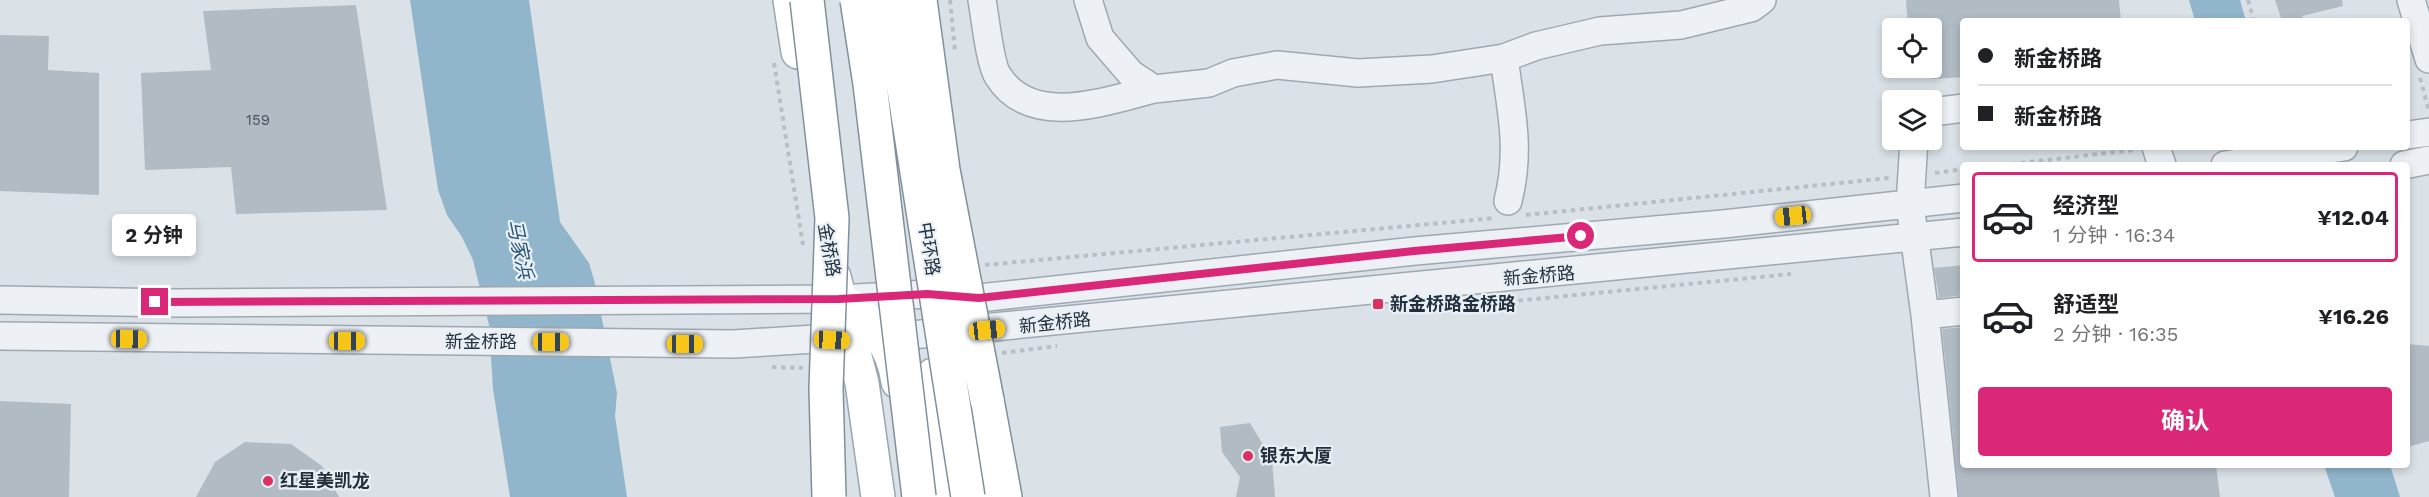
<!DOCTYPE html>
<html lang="zh">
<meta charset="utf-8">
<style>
:root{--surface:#fff;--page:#f2f2f2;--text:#202124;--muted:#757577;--line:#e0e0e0;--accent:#db2777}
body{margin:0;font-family:"Work Sans","Noto Sans SC",sans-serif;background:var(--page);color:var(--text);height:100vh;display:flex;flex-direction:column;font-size:22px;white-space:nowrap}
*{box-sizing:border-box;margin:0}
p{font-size:20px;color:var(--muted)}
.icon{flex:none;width:33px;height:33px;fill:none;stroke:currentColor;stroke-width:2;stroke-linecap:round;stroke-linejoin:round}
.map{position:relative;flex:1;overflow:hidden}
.panel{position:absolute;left:1960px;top:162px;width:450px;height:306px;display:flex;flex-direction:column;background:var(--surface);border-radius:6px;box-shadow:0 3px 9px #0003}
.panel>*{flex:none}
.top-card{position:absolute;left:1960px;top:18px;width:450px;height:132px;border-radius:6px;box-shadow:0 3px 9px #0003;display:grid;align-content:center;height:132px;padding:0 18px;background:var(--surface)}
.buttons{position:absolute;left:1882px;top:18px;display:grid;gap:12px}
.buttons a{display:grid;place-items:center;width:60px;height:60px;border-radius:6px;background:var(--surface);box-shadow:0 3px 9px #0003;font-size:30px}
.end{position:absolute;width:27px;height:27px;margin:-14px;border:8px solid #db2777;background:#fff;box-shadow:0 0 0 3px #fff}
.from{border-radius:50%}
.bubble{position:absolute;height:42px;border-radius:6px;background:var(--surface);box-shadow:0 3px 9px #0003;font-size:20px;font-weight:700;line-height:42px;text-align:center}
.car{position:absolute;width:18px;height:36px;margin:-18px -9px;border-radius:8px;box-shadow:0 0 4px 2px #0007;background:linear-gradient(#f5c518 24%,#345 0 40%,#f5c518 0 76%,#345 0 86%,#f5c518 0)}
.top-card b{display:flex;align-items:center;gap:21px;height:57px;font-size:22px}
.top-card b+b{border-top:2px solid var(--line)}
.top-card i{width:15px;height:15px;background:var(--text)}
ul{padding:10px 0 0;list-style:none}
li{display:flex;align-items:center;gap:18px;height:90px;margin:0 12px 9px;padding:0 6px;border:3px solid transparent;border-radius:6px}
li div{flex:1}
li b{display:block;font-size:22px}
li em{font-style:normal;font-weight:700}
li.active{border-color:var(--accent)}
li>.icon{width:54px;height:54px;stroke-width:1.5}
.primary-button{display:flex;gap:12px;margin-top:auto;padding:12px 18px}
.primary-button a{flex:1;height:69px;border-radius:6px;background:var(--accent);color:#fff;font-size:24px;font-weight:700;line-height:69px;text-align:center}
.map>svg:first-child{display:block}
.water{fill:#91b5cb}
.building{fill:#b1bbc4}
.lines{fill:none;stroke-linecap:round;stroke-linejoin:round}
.minor-casing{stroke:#9fa8b1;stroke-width:30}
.major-casing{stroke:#98a7b4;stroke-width:36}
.highway-casing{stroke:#80909f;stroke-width:36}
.path{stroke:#b8bfc5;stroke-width:4;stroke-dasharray:4.5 4.5;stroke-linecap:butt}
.minor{stroke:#edf1f5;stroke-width:27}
.major{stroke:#fff;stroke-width:33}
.highway{stroke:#fff;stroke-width:33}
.highway-bridge-casing{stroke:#80909f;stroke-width:36;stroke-linecap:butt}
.highway-bridge{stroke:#fff;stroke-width:33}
.route{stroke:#db2777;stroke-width:8}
.poi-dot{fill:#db3060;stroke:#e9f0f5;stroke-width:2}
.labels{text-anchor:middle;stroke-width:4.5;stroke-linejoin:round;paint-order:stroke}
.number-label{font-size:15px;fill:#465360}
.street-label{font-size:18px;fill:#23303e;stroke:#e9f0f5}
.poi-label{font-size:18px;font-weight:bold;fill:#23303e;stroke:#e9f0f5;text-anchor:start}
.water-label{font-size:20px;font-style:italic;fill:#2a5575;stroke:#e9f0f5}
</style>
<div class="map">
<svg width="2429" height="497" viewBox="0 0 2429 497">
<rect width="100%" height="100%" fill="#dae1e7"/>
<path class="water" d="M410,0H529L560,222L589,263L594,280L617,393L615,416L627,497H510L493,389L489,325L473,260L462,237L447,215L438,190Z
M2189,0H2240L2246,21H2195Z
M2324,465H2390L2400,497H2335Z"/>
<path class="building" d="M1906,0H2119L2121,21H1964V77L1932,79V28H1908Z
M2275,0H2342L2343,6L2302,16L2304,21H2282Z
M356,5L387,210L236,214L231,167L145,170L141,73L211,70L203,11Z
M0,35L49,36L48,70L99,73V195L0,191Z
M1964,265V295L1939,298L1934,268Z
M1964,327V465H2216L2220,497H1959L1942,329Z
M2408,344L2429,346V441L2408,447Z
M0,401L71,404L69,497H0Z
M1250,423L1272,460L1275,497H1236L1240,477L1222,452L1220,427Z
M245,442L291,444L322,466L339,497H196L215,462Z"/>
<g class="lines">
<defs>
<path id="minor" d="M982,0C985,16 990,65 998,76C1031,129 1106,101 1154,89
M1088,0L1100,38L1131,74L1154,89L1209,83L1233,73L1277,65L1358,73L1432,69L1504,58L1536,46L1600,31L1681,25L1751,8L1762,0
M2411,0L2429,59
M1504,58C1511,110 1521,149 1508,201
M1932,112L1964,108
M2408,135L2429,132
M1914,140L1910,205L1925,315L1944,497
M2156,147L2162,165
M2225,165L2344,147
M2404,165L2429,160
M0,300L177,303L839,299L927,294L979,298L1415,251L1723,224L1964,198
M1925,315L1964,311
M0,336L733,344L815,339L850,341L1964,232"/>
<path id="major" d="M790,0L798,52
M834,277L862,383L878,497
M839,299C872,320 892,342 898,382
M933,375L950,497
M970,387L985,497"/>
<path id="highway" d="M987,400L1005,497"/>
</defs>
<use href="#minor" class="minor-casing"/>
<use href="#major" class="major-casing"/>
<use href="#highway" class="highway-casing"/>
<path class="path" d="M950,0L955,51
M2248,0L2254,21
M774,63L803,245
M2420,78L2429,111
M2003,165L2135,150
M1935,173L1964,169
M1526,215L1889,178
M985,265L1495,218
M1402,312L1791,274
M1002,353L1057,346
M772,367L803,368"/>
<use href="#minor" class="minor"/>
<use href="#major" class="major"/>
<use href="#highway" class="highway"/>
<defs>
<path id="highway-bridge" d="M807,0L832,218L826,389L829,497
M857,0L870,84L919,497
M890,0L968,497
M920,0L943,170L987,400"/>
</defs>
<use href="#highway-bridge" class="highway-bridge-casing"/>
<use href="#highway-bridge" class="highway-bridge"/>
</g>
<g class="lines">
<path class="route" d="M155,302L839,299L927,294L979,298L1414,251L1581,236"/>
</g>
<g class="poi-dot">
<rect x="1372" y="298" width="12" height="12" rx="3"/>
<circle cx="1248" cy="456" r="6"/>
<circle cx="268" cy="481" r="6"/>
</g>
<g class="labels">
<g class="number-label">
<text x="258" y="125">159</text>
</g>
<g class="street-label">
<text transform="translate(929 249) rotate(81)" y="6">中环路</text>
<text transform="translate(829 250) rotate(80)" y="6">金桥路</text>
<text transform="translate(1539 276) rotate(-5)" y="6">新金桥路</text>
<text transform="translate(1055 323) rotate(-6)" y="6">新金桥路</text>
<text x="481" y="348">新金桥路</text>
</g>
<g class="poi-label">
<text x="1390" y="310">新金桥路金桥路</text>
<text x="1260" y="462">银东大厦</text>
<text x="280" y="487">红星美凯龙</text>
</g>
<g class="water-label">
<text transform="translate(520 249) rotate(78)" y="7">马家浜</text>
</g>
</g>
</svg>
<div class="buttons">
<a><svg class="icon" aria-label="locate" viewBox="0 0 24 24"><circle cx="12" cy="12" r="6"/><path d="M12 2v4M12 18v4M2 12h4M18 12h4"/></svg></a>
<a><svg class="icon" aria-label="layers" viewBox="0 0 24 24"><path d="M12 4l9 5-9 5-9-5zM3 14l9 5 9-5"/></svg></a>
</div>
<i class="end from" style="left:1581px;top:236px"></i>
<i class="end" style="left:155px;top:302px"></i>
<div class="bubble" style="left:112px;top:214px;width:84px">2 分钟</div>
<i class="car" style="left:1793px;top:216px;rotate:264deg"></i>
<i class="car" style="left:987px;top:330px;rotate:84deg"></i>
<i class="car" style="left:129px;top:339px;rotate:91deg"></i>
<i class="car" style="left:832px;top:340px;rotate:93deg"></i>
<i class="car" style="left:347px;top:341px;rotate:90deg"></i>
<i class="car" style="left:551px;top:342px;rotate:90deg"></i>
<i class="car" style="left:685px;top:344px;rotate:90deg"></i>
<div class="top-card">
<b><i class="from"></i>新金桥路</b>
<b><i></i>新金桥路</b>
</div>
<section class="panel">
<ul>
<li class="active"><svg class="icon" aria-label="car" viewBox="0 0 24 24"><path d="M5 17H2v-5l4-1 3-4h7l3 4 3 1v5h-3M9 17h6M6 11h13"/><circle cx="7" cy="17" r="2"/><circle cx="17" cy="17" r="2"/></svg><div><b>经济型</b><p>1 分钟 · 16:34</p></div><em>¥12.04</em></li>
<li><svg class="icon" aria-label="car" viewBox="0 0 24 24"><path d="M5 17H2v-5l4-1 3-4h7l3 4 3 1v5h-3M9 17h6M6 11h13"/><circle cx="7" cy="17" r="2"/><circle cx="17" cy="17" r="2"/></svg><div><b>舒适型</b><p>2 分钟 · 16:35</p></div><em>¥16.26</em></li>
</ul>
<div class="primary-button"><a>确认</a></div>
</section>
</div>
